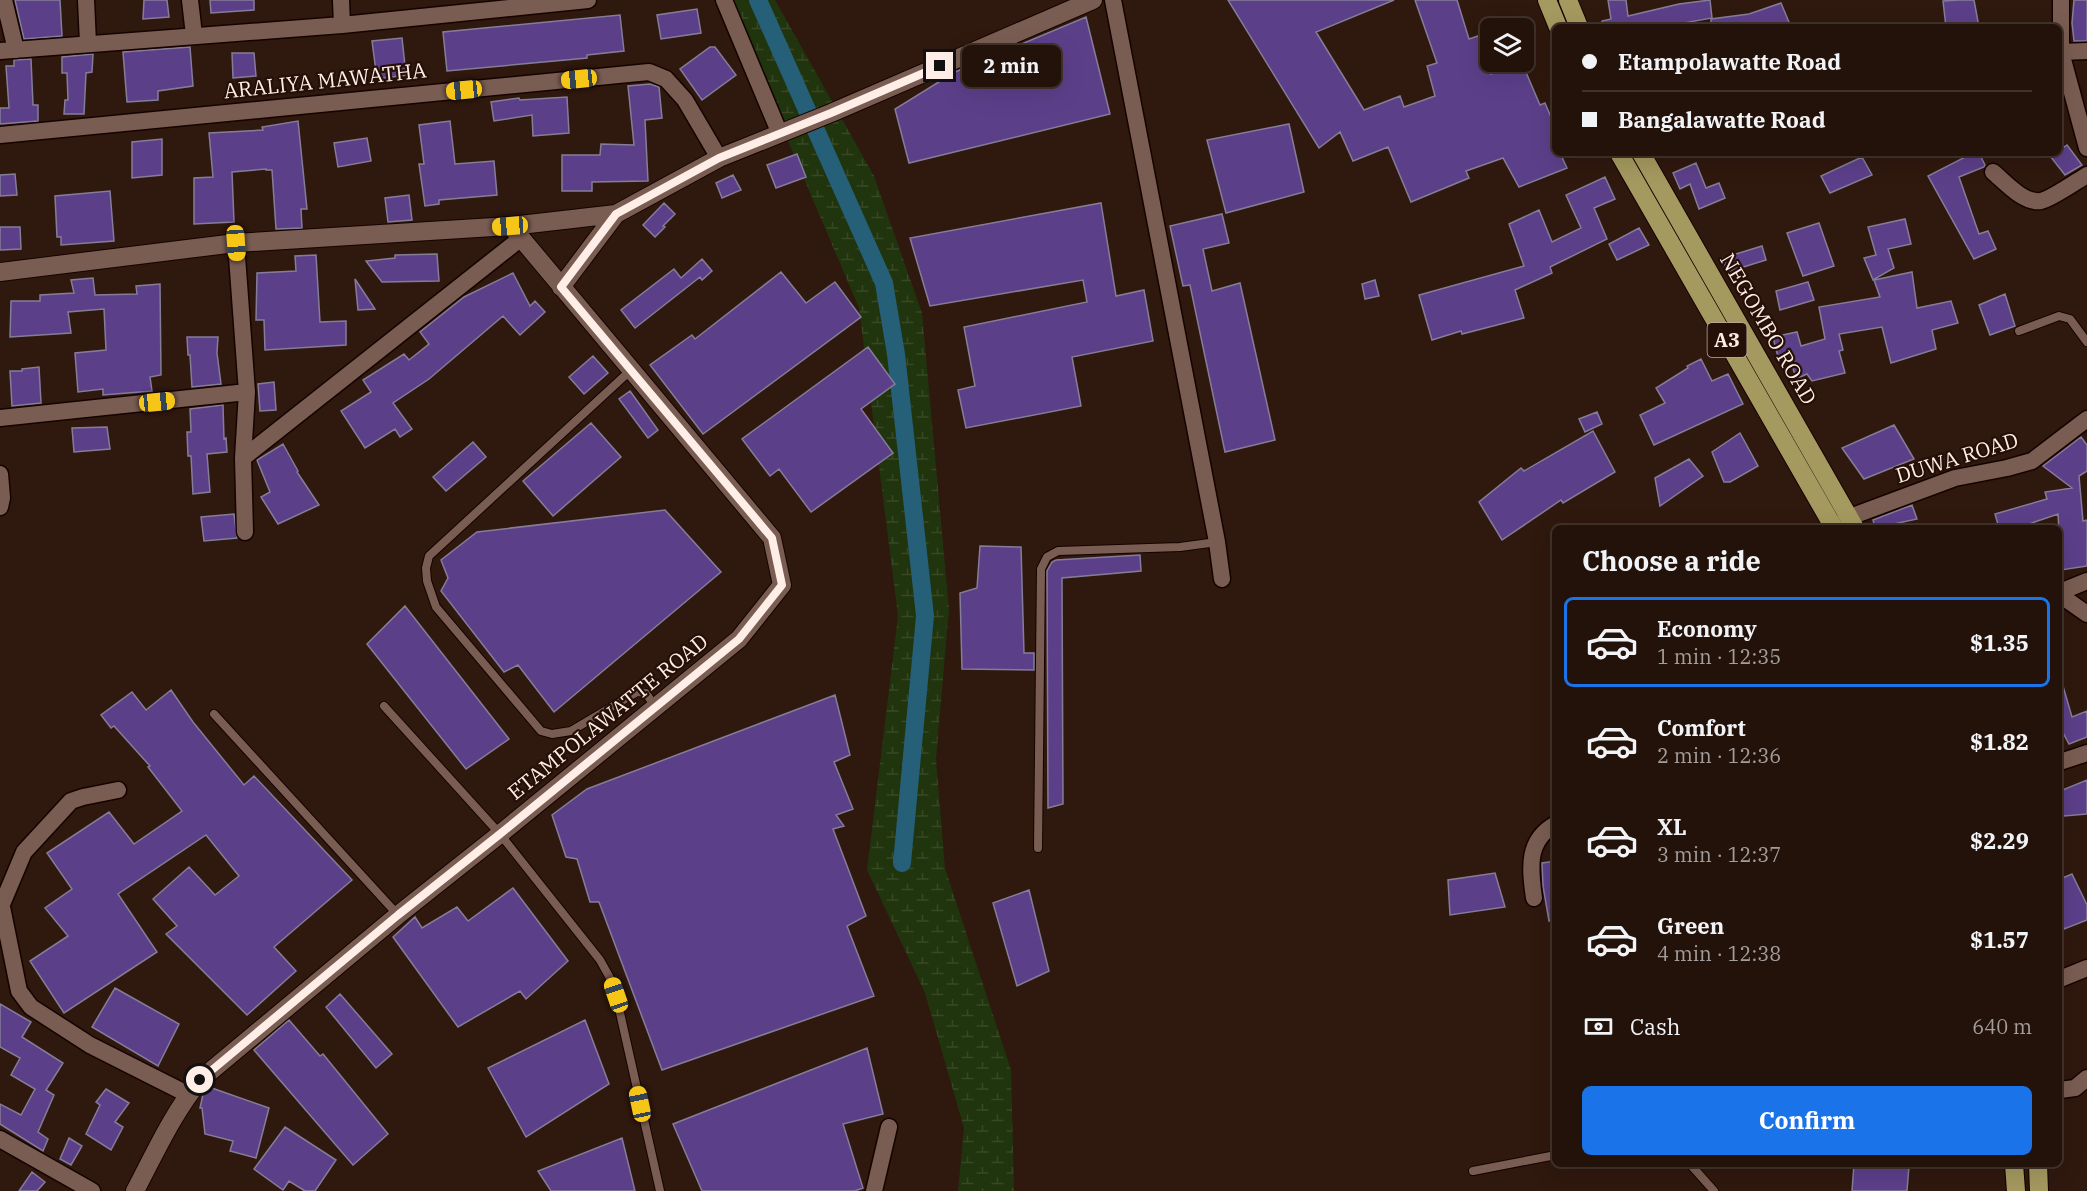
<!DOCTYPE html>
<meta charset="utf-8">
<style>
:root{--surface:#23120a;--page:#2f2018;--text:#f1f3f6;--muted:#a39e9c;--line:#40322b;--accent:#1a73e8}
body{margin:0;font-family:"IBM Plex Serif",serif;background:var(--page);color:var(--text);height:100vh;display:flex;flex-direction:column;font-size:22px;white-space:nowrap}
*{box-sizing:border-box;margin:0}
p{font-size:20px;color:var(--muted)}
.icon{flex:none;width:33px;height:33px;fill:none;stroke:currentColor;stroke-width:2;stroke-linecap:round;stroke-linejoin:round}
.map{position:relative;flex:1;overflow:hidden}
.side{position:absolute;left:1552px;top:525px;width:510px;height:642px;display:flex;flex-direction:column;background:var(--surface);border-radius:9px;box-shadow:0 6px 24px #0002,0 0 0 2px var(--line)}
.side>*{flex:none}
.top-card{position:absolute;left:1552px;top:24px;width:510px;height:132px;border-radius:9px;box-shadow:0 6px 24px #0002,0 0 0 2px var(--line);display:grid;align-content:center;height:132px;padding:0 30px;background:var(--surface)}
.tools{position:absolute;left:1480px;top:18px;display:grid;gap:12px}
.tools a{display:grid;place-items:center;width:54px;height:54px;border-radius:9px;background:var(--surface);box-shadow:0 6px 24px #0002,0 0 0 2px var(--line);font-size:30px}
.end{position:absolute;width:27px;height:27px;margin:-14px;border:8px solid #ffeee7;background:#111;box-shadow:0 0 0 3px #111}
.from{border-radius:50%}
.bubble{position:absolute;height:42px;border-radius:9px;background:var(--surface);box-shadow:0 6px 24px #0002,0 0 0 2px var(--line);font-size:20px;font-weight:800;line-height:42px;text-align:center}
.car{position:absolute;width:18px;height:36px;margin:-18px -9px;border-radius:8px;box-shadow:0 0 4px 2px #0007;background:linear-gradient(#f5c518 24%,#345 0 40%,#f5c518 0 76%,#345 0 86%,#f5c518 0)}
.top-card b{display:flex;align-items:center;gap:21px;height:57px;font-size:22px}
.top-card b+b{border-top:2px solid var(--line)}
.top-card i{width:15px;height:15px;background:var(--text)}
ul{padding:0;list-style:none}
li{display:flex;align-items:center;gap:18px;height:90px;margin:0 12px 9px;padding:0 18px;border:3px solid transparent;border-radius:9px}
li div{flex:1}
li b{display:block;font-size:22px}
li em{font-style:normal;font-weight:800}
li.active{border-color:var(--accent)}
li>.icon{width:54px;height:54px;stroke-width:1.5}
h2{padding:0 30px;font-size:27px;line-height:72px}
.pay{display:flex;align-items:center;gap:15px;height:66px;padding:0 30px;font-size:22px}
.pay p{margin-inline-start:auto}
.cta{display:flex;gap:12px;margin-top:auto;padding:12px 30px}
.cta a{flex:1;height:69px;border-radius:9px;background:var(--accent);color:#fff;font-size:24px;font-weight:800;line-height:69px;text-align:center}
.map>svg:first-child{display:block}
.wetland{fill:url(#wetland-marsh)}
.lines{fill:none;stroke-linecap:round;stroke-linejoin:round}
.canal{stroke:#255f78;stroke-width:18}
.building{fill:#5c3f89;stroke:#857d98;stroke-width:1.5}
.service-casing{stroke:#160300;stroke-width:10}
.minor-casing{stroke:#160300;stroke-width:19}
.tertiary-casing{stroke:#160300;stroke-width:20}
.trunk-casing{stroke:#160300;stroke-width:20}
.service{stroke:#7a5d52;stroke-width:8}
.minor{stroke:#7a5d52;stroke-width:16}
.tertiary{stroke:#7a5d52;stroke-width:18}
.trunk{stroke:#a4995f;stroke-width:18}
.route{stroke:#ffeee7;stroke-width:8}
.labels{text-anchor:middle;stroke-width:4.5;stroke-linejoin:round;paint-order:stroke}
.shield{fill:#250f06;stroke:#beaba4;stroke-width:1.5}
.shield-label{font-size:20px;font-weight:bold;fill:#ffeee7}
.street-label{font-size:21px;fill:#ffeee7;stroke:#250f06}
</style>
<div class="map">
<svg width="2087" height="1191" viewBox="0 0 2087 1191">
<defs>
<pattern id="wetland-marsh" width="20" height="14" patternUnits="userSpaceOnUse" patternTransform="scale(1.5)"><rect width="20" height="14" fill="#20340d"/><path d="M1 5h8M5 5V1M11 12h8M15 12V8" fill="none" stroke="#364824"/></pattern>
</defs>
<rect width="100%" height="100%" fill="#2f180e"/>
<path class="wetland" d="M728,0H775L874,176L922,313L949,609L936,759L945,868L1011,1070L1014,1191H958L964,1128L925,993L867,870L898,616L859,308Z"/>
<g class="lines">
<path class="canal" d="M758,0L884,283L896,354L925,616L902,863V858"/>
</g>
<path class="building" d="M15,0H60L62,36L24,39Z
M144,0H167L169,17L143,19Z
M210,0H254V10L211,13Z
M1228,0H1394L1316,32L1364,110L1400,96L1404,107L1435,96L1427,66L1437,63L1415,0H1457L1469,39L1481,35L1491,74L1522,63L1540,105L1545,103L1556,129V153H1560L1567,168L1519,187L1503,158L1466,171L1469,178L1411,202L1388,147L1353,161L1340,132L1319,148Z
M1608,0H1626L1628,16L1679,4L1710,0L1712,18L1662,27H1602V21L1611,19Z
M1959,0H1974L1979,27H1946L1943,1Z
M2074,0H2087V41H2074L2072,23Z
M1781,3L1791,27H1711V19L1749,14Z
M697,9L701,33L661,39L657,15Z
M620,15L624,51L587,55V58L447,71L443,32Z
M1086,17L1110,114L909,163L895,109L955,72Z
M402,38L406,75L377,79L372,41Z
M190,47L193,86L158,91V100L127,102L123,52Z
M710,47H715L736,75L702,100L680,69Z
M232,53H254L256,76L233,78Z
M93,54L92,72L86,73L84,114H64L65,100H68L67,73H62V57Z
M31,59L33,105H38V121L0,124V108H9L6,66H14V60Z
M650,84L659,87L662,118L645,120L648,181L592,182V191H562V155H600L601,144L634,145L628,86Z
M567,97L569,133L533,136L532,115L494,121L491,102L519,98L520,100Z
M298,121L307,209H301L302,228L276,229L272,170H266V169L232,172L234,222L194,224V178L213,177L209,133L263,130L262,127Z
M450,121L455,164L494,161L497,195L439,200V204L425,206L419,164H424L419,125Z
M1289,124L1304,192L1226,213L1207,140Z
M367,138L371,161L338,167L334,143Z
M162,139V175L132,178V142Z
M2067,145L2082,165L2065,175L2050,156L2060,153V150Z
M1973,153H1979L1985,165L1984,167L1959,177L1979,234L1988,231L1996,249L1974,259L1928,176Z
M797,154L806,177L776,188L767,165Z
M1862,157L1872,175L1830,193L1821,176Z
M1696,163L1706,188L1719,183L1725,198L1699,209L1690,184L1680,189L1673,173Z
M15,174L17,195L0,196V175Z
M733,175L741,190L722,198L716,183Z
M1605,177L1615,199L1594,208L1607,239L1550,267L1552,273L1515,290L1524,318L1462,334L1461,331L1432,340L1419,295L1524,266L1509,224L1539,210L1552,242L1581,228L1566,195Z
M110,191L114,241L61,245V237H57L55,196Z
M409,195L412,220L388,222L385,198Z
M664,203L675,214L663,226L665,227L655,237L643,225Z
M1101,203L1116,296L1144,290L1153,341L1072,357L1081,406L966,428L958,390L975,386L964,327L1087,302L1083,280L930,306L910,238Z
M1222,214L1229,243L1203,249L1212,291L1240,283L1275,440L1225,452L1190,285L1183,286L1170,226Z
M1905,219L1911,244L1888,249L1894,268L1873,280L1864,258L1876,255L1868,227Z
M1819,223L1834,266L1803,276L1787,233Z
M0,227H20L21,249L0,250Z
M1639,228L1649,245L1617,260L1609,244Z
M1762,246L1766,260L1727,272L1723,258Z
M437,254L439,281L382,282L366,261L395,258V255Z
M316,255L320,322L346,321V345L265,350L264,320H256L257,273L296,271L295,256Z
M702,259L712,271L702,280L700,277L635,328L621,310L674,269L681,278Z
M781,272L806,303L835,282L861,317L703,434L650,365L692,335L695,339Z
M1912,272L1917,308L1951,301L1958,323L1932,330L1936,349L1891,363L1882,327L1839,334L1843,350L1839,351L1845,373L1812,381L1807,374L1796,379L1789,354L1778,357L1773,337L1797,332L1801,346L1825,339L1819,307L1880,297L1874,280Z
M513,273L530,306L535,301L545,312L520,335L503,316L429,379L393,403L412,429L400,437L395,429L365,448L341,411L371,392L363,380L404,354L409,360L429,344L420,332L464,297Z
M93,278L95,295L137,294L136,286L160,284L161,375L150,377L152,391L103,395V389L78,392L75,353L106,350L104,309L68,312L71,333L10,337L11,301H40V295L74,293L71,280Z
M355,279L375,309L358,310Z
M1375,280L1379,296L1365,299L1362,284Z
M1808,282L1814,300L1780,310L1776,291Z
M2005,294L2015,326L1990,335L1979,305Z
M187,337H218L217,353L221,384L192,387L190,355H188Z
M868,347L895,384L861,409L893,453L811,512L779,469L770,476L742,439Z
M593,356L608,373L584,394L569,377Z
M1701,359L1712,381L1728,374L1743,404L1654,445L1640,415L1665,403L1656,388L1688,368L1687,366Z
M39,367L41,403L12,406L10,371H22V369Z
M274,382L276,410L260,411L258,384Z
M630,391L658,430L648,438L619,399Z
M223,405L224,439L226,438L227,452L207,454L210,492L193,494L191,456H188L187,432H191L190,409Z
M1597,412L1602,424L1585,432L1579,419Z
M591,423L621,457L553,516L523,481Z
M1894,425L1914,459L1864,479L1842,448Z
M107,427L110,449L74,452L72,428Z
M1593,431L1615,472L1563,503L1561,500L1502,540L1479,502L1521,468L1524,471Z
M1740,433L1758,466L1730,482H1724L1712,452Z
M2081,437L2087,445V471L2079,476L2083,521L2087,520V566L2061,570L2058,514L2017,528H1999L1995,514L2047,499L2045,492L2072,488L2043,466Z
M473,442L486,457L446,491L433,477Z
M283,444L298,471L297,472L319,505L278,524L261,497L270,492L257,460Z
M1689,459L1703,476L1660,506L1655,478Z
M1912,505L1917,519L1875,528L1873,520Z
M665,510L721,572L554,712L518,665L504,672L441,591L448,578L441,560L477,532Z
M234,514L237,538L204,541L201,517Z
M980,546L1021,547L1024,653H1034V670L962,669L960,593L977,588Z
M1140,555L1141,571L1062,578L1063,804L1048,808L1047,571L1052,562L1056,560Z
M405,606L509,739L466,769L367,644Z
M2060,686H2063L2072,717L2087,711V737L2069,744L2060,727Z
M171,690L193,722L244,785L254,776L352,880L274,947L296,971L247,1015L166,934L177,926L153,899L189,867L215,895L239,876L206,835L118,894L157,952L64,1013L30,961L68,936L45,908L72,889L47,853L109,812L134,844L182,811L148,767L150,766L114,726L111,728L101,715L132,692L146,710Z
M835,695L850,755L834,762L853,809L836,815L844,826L833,829L866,916L847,926L874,996L662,1070L599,902H590L577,859L566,857L552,815L587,789Z
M2087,780V814L2064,816L2060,807V791Z
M1556,861V921H1549L1543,886L1542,863Z
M1495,873L1505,907L1450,915L1448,880Z
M2072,874L2087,905V920L2064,929L2060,914V879Z
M513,888L568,961L526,999L520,991L458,1027L393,937L415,917L422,928L457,907L468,921Z
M1029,890L1049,971L1017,986L993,903Z
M115,988L179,1024L158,1066L92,1027Z
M340,994L392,1054L376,1068L326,1007Z
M0,1004L31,1022L22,1037L63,1063L46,1090L54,1095L38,1132L48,1139L43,1151L0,1124V1104L21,1115L35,1089L11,1075L20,1058L0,1047Z
M289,1020L320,1056L323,1054L388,1134L353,1165L254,1050Z
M585,1020L609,1084L526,1137L488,1068Z
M867,1048L883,1114L843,1124L863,1188L855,1191H702L673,1124Z
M209,1087L269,1108L256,1158L230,1151L233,1141L205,1134L202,1108H200L203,1094Z
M106,1089L129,1103L115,1122L123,1127L111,1150L86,1134L100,1105L96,1102Z
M285,1127L336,1160L315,1191H305L289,1181L283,1190L254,1169Z
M69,1138L82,1146L71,1165L60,1159Z
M622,1138L635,1191H551L538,1171Z
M1854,1164L1909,1166L1907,1191H1852Z
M32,1172L45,1182L37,1191H19Z"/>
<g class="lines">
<defs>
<path id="service" d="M2019,331L2059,316L2070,319L2087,342
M631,370L429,556L426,568L427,581L436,607L541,731L552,734L571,731L637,692L646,693L655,707
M384,706L500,834L600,960L610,978L616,995L660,1191
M214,714L398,915
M1038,848L1041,569L1047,557L1058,551L1180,547L1217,542
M1690,1164L1714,1191
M1473,1171L1556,1155"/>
<path id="minor" d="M4,0L16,50
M86,0L88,43
M190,0L194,35
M341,0L342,25
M724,0L780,134
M1113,0L1217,542L1222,579
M2061,0V52L2087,148
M0,51L342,25L588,0
M2061,52L2087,51
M0,135L649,72L666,79L685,100L719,158
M1993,172C2005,182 2024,204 2041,201C2051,199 2077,181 2087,175
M236,243L247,392L243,458L520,239
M0,418L247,392
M243,458L245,532
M0,474L2,498L0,507
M1834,528L1850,517L1955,478L2007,468L2032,461L2087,419
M2060,592L2087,581
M2060,595L2087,614
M2060,762L2087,753
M1534,898C1530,869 1526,840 1556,824
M2,907L19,991L31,1007L90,1045L189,1095
M0,909L24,852L71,801L83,797L118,790
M2060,979L2087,968
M2060,1090L2075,1088L2087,1078
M0,1139L92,1191
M874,1191L889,1127"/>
<path id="tertiary" d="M0,272L236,243L511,226L616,214L719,158L831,113L1093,0
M561,287L616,214
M135,1191C155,1153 173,1113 200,1080L398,915L500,834L739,639L782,585L772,538L511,226"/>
<path id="trunk" d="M1547,0L1558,27
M1568,0L1579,27
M1619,153L1834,528
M1641,153L1855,528
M2014,1164L2016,1191
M2038,1164L2039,1191"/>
</defs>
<use href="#service" class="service-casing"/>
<use href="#minor" class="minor-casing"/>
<use href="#tertiary" class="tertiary-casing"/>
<use href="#trunk" class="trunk-casing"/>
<use href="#service" class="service"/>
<use href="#minor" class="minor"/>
<use href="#tertiary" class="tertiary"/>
<use href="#trunk" class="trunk"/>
</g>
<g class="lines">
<path class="route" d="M200,1080L398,915L500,834L739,639L782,585L772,538L561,287L616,214L719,158L831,113L940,66"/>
</g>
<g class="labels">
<rect class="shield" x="1707.5" y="323" width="39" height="34" rx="4.5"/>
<g class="shield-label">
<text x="1727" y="347">A3</text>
</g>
<g class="street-label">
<text transform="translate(325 81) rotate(-6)" y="7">ARALIYA MAWATHA</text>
<text transform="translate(1768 329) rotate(60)" y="7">NEGOMBO ROAD</text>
<text transform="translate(1957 458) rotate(-17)" y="7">DUWA ROAD</text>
<text transform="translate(608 717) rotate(-39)" y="7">ETAMPOLAWATTE ROAD</text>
</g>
</g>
</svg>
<div class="tools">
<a><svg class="icon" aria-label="layers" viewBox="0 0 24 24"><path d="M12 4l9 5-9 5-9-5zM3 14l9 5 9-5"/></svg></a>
</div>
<i class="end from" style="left:200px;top:1080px"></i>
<i class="end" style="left:940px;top:66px"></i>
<div class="bubble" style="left:962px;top:45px;width:99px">2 min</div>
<i class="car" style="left:579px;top:79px;rotate:264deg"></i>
<i class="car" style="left:464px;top:90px;rotate:264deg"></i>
<i class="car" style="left:510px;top:226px;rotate:266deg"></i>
<i class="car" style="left:236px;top:243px;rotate:176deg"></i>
<i class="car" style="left:157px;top:402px;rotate:84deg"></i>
<i class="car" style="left:616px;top:995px;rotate:341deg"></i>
<i class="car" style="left:640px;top:1104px;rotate:348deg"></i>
<div class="top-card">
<b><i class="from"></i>Etampolawatte Road</b>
<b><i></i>Bangalawatte Road</b>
</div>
<section class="side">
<h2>Choose a ride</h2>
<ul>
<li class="active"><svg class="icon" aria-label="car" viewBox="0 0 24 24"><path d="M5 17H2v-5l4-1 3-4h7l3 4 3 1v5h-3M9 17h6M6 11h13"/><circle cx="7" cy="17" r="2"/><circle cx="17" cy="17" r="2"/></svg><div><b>Economy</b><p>1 min · 12:35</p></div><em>$1.35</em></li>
<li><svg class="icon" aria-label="car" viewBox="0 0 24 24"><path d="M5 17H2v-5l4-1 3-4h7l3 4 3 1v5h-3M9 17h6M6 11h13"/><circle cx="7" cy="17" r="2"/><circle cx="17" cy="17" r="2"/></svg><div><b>Comfort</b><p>2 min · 12:36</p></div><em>$1.82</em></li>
<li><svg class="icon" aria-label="car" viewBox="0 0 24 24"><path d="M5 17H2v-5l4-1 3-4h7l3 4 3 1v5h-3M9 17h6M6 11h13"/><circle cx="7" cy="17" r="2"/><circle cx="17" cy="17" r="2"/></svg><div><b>XL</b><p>3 min · 12:37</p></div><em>$2.29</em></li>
<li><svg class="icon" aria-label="car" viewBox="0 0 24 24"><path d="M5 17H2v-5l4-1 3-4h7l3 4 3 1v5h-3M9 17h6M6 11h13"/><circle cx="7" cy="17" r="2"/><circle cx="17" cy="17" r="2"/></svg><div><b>Green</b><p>4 min · 12:38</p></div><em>$1.57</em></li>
</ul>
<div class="pay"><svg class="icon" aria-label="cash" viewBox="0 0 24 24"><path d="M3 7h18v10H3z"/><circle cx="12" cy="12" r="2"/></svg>Cash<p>640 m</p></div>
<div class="cta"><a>Confirm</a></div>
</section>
</div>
